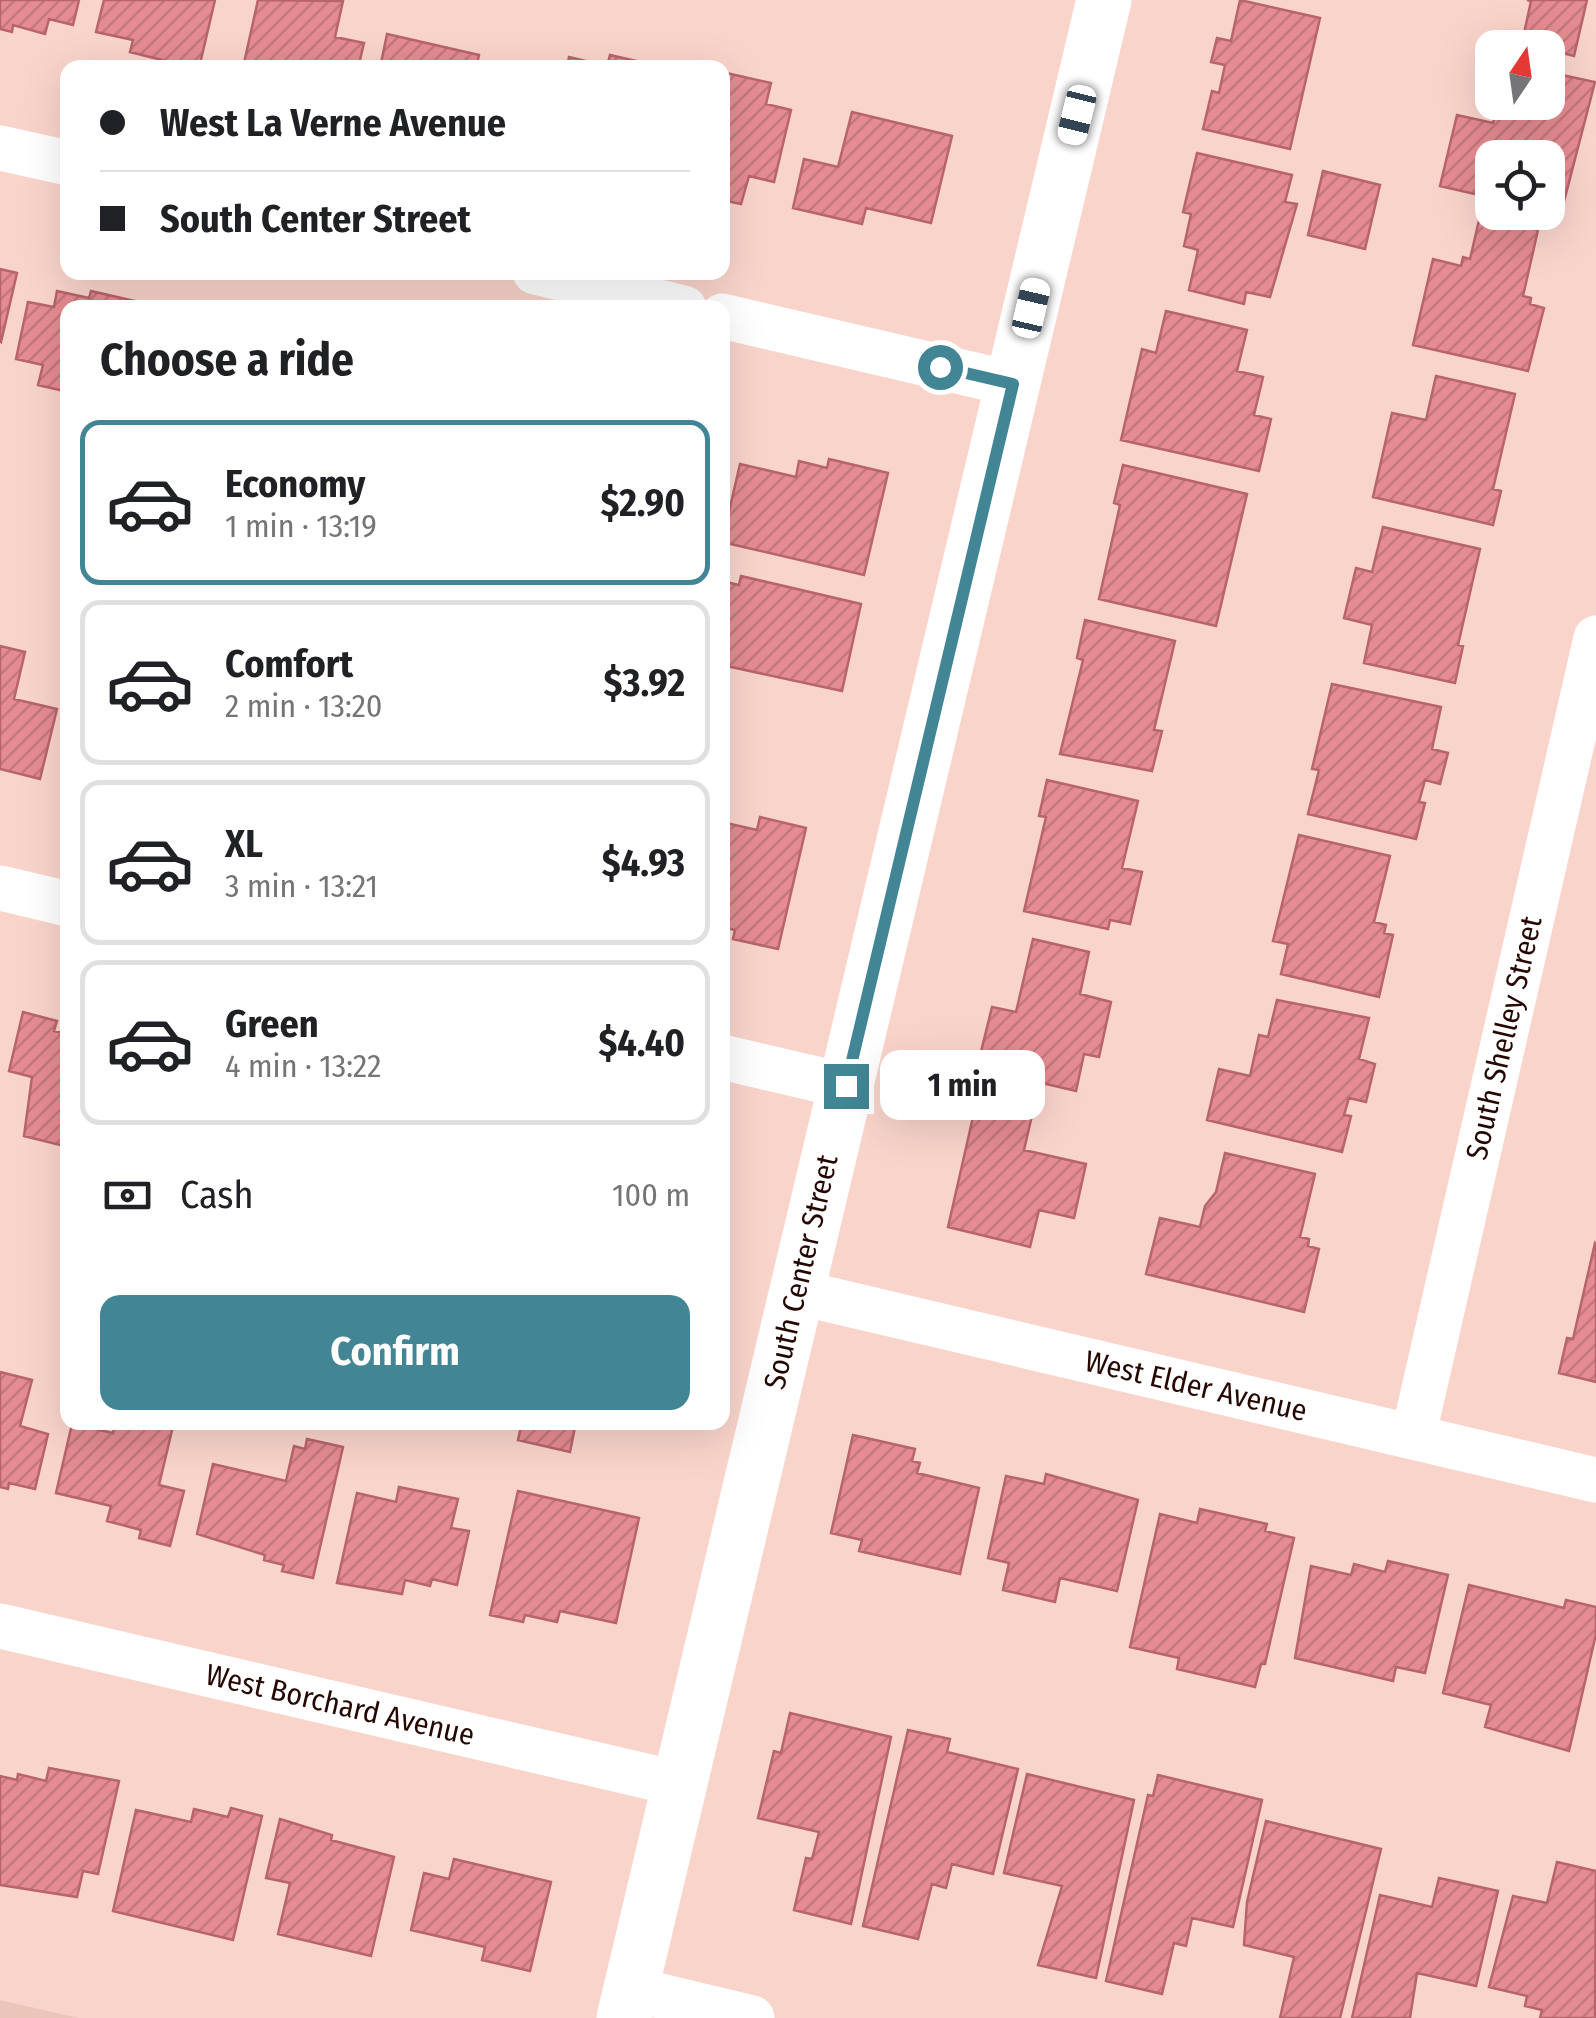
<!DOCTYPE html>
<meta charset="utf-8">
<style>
:root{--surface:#fff;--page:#f2f2f2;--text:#202124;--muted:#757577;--line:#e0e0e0;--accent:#428595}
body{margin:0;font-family:"Fira Sans Condensed",sans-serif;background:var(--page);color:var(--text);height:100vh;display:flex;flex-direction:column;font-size:38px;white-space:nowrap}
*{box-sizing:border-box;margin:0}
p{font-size:32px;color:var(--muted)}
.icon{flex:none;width:55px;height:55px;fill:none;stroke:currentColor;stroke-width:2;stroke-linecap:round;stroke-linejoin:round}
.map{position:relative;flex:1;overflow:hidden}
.details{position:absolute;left:60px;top:300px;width:670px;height:1130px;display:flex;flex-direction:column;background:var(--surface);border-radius:20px;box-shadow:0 10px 40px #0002}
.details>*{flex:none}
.hud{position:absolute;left:60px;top:60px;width:670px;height:220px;border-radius:20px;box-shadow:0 10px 40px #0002;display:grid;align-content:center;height:220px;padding:0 40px;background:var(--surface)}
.needle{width:65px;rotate:13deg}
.buttons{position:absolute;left:1475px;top:30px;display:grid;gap:20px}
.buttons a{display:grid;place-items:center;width:90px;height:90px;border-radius:20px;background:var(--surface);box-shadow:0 10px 40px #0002;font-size:50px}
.end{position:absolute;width:45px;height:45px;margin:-22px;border:12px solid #428595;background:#fff;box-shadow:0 0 0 5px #fff}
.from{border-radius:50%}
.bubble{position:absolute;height:70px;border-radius:20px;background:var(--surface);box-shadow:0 10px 40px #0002;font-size:32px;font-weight:700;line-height:70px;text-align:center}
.car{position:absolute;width:30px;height:60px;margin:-30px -15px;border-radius:12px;box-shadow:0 0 8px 2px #0007;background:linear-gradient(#fff 24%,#345 0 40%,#fff 0 76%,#345 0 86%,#fff 0)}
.hud b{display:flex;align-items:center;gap:35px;height:95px;font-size:38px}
.hud b+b{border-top:2px solid var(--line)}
.hud i{width:25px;height:25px;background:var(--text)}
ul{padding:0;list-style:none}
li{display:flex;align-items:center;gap:30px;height:165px;margin:0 20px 15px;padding:0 20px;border:5px solid var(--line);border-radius:20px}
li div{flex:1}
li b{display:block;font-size:38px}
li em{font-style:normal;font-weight:700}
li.current{border-color:var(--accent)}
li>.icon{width:90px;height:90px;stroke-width:1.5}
h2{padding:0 40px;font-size:45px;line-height:120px}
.pay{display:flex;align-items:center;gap:25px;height:110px;padding:0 40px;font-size:38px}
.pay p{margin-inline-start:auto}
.primary-button{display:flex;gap:20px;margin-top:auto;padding:20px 40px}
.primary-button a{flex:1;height:115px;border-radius:20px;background:var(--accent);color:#fff;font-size:40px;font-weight:700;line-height:115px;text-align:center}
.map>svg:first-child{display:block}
.built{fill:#ecc5ba}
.building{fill:url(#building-hatch);stroke:#b8646b;stroke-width:2.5}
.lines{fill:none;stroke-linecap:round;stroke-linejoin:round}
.minor{stroke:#fff;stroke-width:45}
.tertiary{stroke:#fff;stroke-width:55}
.route{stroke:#428595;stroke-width:12}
.labels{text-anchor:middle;stroke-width:8;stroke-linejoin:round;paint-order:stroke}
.street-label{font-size:30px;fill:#250702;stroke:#fff}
</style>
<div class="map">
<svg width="1596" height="2018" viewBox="0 0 1596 2018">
<defs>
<pattern id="building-hatch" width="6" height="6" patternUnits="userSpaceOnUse" patternTransform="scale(2.5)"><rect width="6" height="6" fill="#e58c92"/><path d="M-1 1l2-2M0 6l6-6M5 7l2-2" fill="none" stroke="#c4777c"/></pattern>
</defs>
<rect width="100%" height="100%" fill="#f9d4cb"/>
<path class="built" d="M0,2000L79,2018H0Z"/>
<path class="building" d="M0,0H79L73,25L49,19L45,34L13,25L12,32L0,29Z
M104,0H215L199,68H169L170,62L130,52L133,40L96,32Z
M258,0L343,1L335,37L364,43L358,68H263L244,63Z
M1240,0L1320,18L1290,149L1203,129L1212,91L1219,93L1225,65L1211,62L1217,38L1231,41Z
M1527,0H1587L1574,56L1522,43L1531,1Z
M387,34L479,55L476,68H380Z
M610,55L658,66V68H567L569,57L607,66Z
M722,72L771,83L766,104L791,110L774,182L749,176L741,204L722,200Z
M1548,72L1595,82L1561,213L1548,210V158H1492V198L1440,186L1457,115L1493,123L1497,102H1548Z
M852,112L952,136L931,223L866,208L862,224L793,208L804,159L838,167Z
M1197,153L1292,175L1285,202L1297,204L1270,297L1246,292L1244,304L1189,290L1198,250L1184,246L1191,214L1183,212Z
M1323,171L1380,185L1365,249L1308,235Z
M1480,216L1538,230L1523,296L1531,298L1530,304L1544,308L1528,371L1413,345L1433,259L1461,266L1463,257L1470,259Z
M0,269L17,273L1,342L0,341Z
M57,291L89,298L91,291L152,305L68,308V392L38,385L43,365L16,359L28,302L54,307Z
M1166,311L1247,330L1237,371L1263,377L1254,415L1271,419L1259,471L1121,440L1142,349L1156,353Z
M1436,376L1515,394L1493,489L1501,491L1493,525L1373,497L1392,413L1426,420Z
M829,459L888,473L864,575L722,542L740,464L796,477L799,461L827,468Z
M1123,465L1247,494L1216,626L1099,599L1120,505L1114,503Z
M1383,527L1480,549L1458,645L1463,646L1455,683L1364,663L1372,625L1344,618L1356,568L1372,572Z
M741,576L861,604L842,691L722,665L726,636H722V581L739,585Z
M1085,620L1175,641L1154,730L1162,731L1152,771L1060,754L1083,660L1077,658Z
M0,646L25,652L14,699L57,709L40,779L0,769Z
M1332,684L1441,707L1432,749L1448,753L1440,784L1425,780L1419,802L1425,803L1416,839L1308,814L1319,770L1312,769Z
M1047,780L1138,801L1122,868L1142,872L1130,924L1110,920L1108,929L1024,911L1046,817L1039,816Z
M760,817L806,828L778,949L733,939L735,930L722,927V822L757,830Z
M1299,835L1390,856L1374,922L1386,925L1384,933L1393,935L1379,997L1281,974L1288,944L1273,941Z
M1033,939L1089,952L1080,994L1111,1002L1099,1057L1084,1054L1076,1091L977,1068L992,1007L1016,1012Z
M1277,1000L1369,1018L1359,1059L1375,1064L1366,1102L1349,1098L1344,1115L1351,1116L1342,1152L1207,1120L1219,1069L1250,1076L1259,1035L1268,1037Z
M23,1012L57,1021L54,1031L68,1034V1147L24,1136L32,1077L9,1071Z
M978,1095L1034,1107L1024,1150L1086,1164L1074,1218L1039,1210L1030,1247L948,1227Z
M1225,1153L1315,1174L1300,1237L1309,1239L1308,1246L1319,1249L1304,1312L1146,1274L1160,1218L1200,1227L1205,1206L1216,1192Z
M1595,1243L1596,1244V1382L1559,1373L1567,1338L1573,1339Z
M0,1372L32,1380L20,1426L48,1434L35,1489L9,1483L8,1489L0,1487Z
M115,1422H174L159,1485L184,1491L170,1546L139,1538L141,1530L107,1521L111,1506L56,1493L72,1424L113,1433Z
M522,1422H576L570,1452L518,1440Z
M853,1435L915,1449L912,1461L920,1463L917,1473L979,1488L960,1574L859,1551L862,1540L831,1533Z
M307,1439L343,1447L313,1578L282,1571L284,1565L264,1560L265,1555L197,1534L213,1464L286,1481L294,1446L305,1449Z
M1046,1474L1138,1500L1117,1591L1060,1578L1055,1602L1003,1590L1009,1563L988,1558L1006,1476L1044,1484Z
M399,1487L458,1499L451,1528L469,1531L457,1585L432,1579L430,1586L405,1580L402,1594L337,1583L357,1493L396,1502Z
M518,1491L639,1518L616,1623L560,1611L557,1622L525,1615L523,1622L490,1615Z
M1200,1509L1267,1524L1265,1531L1294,1538L1265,1664H1261L1255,1687L1177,1669L1179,1658L1130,1647L1160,1514L1197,1523Z
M1388,1561L1448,1575L1425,1673L1396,1667L1393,1681L1295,1658L1311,1566L1351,1575L1354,1564L1385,1572Z
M1469,1585L1564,1608L1566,1600L1596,1607V1634L1569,1751L1485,1727L1491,1705L1443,1693Z
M790,1713L891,1737L851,1924L794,1910L806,1858L812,1859L819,1832L758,1818L774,1751L781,1753Z
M908,1730L950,1739L947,1752L1018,1769L993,1874L952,1864L946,1888L932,1884L918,1939L863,1926Z
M49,1768L119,1781L98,1874L83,1871L77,1897L0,1885V1776L17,1780L18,1774L46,1781Z
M1027,1774L1134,1800L1096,1978L1038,1965L1062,1886L1004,1873Z
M1158,1775L1262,1800L1233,1927L1192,1918L1186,1946L1174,1943L1162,1994L1106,1981L1148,1795L1153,1796Z
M231,1808L262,1816L233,1940L113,1911L136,1810L191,1822L194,1809L228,1817Z
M280,1819L332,1835L331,1840L394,1857L371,1956L278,1934L290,1883L266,1878Z
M1266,1821L1381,1849L1340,2018H1280L1294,1957L1244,1945L1247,1902Z
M454,1859L551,1882L530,1971L482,1960L485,1947L411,1930L424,1873L449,1879Z
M1557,1862L1596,1871L1595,2018H1540L1542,2010L1525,2006L1527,1996L1489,1987L1513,1896L1547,1903Z
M1439,1878L1498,1891L1476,1986L1417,1973L1410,2018H1352L1380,1895L1432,1907Z"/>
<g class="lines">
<path class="minor" d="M0,148L68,163
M535,272L684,308
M722,316L1013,384
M0,888L68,904
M722,1057L846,1086
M797,1292L1596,1480
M1413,1437L1596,638
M0,1626L680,1784
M631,1989L752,2018"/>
<path class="tertiary" d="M624,2018L1104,0"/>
</g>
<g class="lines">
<path class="route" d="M846,1086L1013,384L940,367"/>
</g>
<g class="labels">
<g class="street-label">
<text transform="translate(1504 1038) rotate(-77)" y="10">South Shelley Street</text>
<text transform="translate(801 1272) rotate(-77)" y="10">South Center Street</text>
<text transform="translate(1196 1386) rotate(13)" y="10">West Elder Avenue</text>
<text transform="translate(340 1705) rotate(13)" y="10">West Borchard Avenue</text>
</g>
</g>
</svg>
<div class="buttons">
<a><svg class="needle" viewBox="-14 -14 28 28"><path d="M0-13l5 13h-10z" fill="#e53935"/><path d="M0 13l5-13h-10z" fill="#757577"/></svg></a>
<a><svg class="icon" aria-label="locate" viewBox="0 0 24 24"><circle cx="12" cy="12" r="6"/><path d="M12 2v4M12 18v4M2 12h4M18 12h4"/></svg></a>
</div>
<i class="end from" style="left:940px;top:367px"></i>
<i class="end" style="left:846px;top:1086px"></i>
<div class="bubble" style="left:880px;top:1050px;width:165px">1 min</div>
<i class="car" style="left:1077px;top:115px;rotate:194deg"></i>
<i class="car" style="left:1031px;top:308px;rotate:13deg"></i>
<div class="hud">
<b><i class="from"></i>West La Verne Avenue</b>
<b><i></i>South Center Street</b>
</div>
<section class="details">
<h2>Choose a ride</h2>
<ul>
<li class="current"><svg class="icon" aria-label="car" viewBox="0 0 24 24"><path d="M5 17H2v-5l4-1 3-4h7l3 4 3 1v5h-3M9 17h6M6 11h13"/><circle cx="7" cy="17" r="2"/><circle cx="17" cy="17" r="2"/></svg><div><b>Economy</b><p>1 min · 13:19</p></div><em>$2.90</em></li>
<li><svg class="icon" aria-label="car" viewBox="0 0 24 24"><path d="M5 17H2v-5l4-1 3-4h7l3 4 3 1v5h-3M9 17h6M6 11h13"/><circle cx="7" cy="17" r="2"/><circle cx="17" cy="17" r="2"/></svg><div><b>Comfort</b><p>2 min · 13:20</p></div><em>$3.92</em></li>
<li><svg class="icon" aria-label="car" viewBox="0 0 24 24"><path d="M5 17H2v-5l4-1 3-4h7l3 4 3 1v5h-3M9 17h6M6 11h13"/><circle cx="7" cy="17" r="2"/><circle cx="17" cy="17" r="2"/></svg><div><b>XL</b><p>3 min · 13:21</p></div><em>$4.93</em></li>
<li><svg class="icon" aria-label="car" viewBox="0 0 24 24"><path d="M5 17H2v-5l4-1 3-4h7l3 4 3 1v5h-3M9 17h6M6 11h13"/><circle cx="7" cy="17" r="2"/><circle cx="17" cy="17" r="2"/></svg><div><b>Green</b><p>4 min · 13:22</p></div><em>$4.40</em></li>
</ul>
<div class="pay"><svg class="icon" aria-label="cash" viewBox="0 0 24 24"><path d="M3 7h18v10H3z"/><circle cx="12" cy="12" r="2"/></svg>Cash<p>100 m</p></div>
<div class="primary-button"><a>Confirm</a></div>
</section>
</div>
